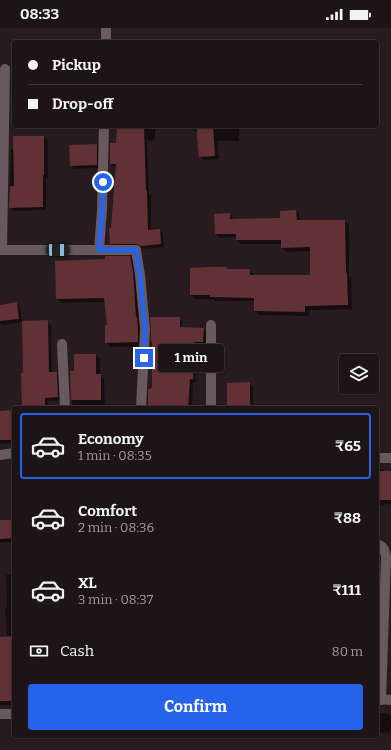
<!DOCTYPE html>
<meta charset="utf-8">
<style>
:root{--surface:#1d1418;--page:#2a2125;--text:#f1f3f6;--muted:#a09ea2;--line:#3b3337;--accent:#2563eb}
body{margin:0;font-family:Bitter,serif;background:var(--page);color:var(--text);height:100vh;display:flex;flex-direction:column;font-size:15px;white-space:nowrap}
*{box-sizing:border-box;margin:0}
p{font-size:13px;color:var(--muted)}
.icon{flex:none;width:22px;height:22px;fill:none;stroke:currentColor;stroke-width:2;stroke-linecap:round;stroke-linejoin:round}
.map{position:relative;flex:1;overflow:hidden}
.drawer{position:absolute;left:12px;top:378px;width:367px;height:332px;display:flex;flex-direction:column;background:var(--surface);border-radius:4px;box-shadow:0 1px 3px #0004,0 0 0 1px var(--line)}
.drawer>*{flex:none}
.top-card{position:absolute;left:12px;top:12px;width:367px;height:88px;border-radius:4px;box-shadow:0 1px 3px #0004,0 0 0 1px var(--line);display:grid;align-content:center;height:88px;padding:0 16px;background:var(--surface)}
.tools{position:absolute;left:339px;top:326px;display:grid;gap:8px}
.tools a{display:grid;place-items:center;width:40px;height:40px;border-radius:4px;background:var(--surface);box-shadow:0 1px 3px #0004,0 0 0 1px var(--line);font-size:20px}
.end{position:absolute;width:18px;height:18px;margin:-9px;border:5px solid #2563eb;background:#fff;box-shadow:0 0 0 2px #fff}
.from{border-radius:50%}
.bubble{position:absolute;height:28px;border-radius:4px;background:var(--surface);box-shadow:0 1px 3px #0004,0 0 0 1px var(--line);font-size:13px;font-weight:700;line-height:28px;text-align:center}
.car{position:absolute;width:12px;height:24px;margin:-12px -6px;border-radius:5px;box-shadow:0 0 3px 1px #0007;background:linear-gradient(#222 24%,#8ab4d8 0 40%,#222 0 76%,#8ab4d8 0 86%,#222 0)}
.top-card b{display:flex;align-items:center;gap:14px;height:38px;font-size:15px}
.top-card b+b{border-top:1px solid var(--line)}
.top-card i{width:10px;height:10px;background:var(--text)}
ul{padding:7px 0 0;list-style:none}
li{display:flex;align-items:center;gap:12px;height:66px;margin:0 8px 6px;padding:0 8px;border:2px solid transparent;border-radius:4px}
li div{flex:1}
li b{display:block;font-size:15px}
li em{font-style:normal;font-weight:700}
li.on{border-color:var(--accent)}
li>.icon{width:36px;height:36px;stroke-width:1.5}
.pay{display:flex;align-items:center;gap:10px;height:44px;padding:0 16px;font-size:15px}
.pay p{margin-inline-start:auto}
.button{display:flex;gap:8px;margin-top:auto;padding:8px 16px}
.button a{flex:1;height:46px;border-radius:4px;background:var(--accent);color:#fff;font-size:16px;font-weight:700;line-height:46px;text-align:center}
.status{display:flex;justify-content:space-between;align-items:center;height:28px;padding:0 20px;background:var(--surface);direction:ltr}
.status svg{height:11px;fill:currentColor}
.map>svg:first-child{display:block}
.shadow{fill:#0007}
.building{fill:#613136}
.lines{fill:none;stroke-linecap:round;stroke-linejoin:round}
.street{stroke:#68595f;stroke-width:10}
.route{stroke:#2563eb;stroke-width:5}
</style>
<div class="status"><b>08:33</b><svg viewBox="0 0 49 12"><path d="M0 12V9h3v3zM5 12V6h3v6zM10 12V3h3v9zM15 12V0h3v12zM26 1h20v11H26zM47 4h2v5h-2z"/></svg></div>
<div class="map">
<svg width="391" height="722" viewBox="0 0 391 722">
<rect width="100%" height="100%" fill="#271b20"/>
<path class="shadow" d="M118,98H156L154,113L147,112L149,165L151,167V203L159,202L163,205L164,219L145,221L140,219H115L111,215L117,139H114L111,136L117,116Z
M194,98H239V113H217L219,131L204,132L200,128L198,106L194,102Z
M44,109L48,113V150H46V182L14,183L10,179L11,121H14Z
M97,117L100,120V140L74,141L71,137Z
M296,183L300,188V193H345L349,197V249L351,250L352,281L309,282V288L259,287L255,283V273H215L213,271H195L191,267L226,240L228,242H249L253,246V248H311V223L286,224L282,219V216H241L237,212V209L220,210L216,206L230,186L234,192L281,191Z
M130,230L135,234L142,318L111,319L106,314L108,298L106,274L62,275L57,271L107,232Z
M17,275L20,279L22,294L47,293L51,297L52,345H56L60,348L61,372L48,373V380H23L24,346L23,294L2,297L0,295V278Z
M179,290L182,293V300L204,301L207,304L206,317H197L196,354H193L192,380H148L153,361L152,300Z
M75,327H96L100,331V347L104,351L105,380H73L72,372L75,344Z
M249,355L253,359V380H228Z
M14,383V415L0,416V384Z
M377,442H383L385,444H391V476L377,477Z
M0,493H14V514H0Z
M6,547H14V677H0V610H8L7,608L5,579H7Z
M377,685H387L389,687H391V704L377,705Z"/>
<path class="building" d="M117,98H144L146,163H147L148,202L160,201L161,216L141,218L136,216H110L109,200H111L116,136H110V115H116Z
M196,98H213L215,128L199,129Z
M13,108H44V147H43V179L9,180L10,158H14Z
M97,116V137L70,138L69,117Z
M296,182L297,192H345L346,245H347L348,277L305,278V284L254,283V270L210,269V267H190V240L210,239H227V241H250V247H310V219L281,220V212H236V206H215L214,186L230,185V191L280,190V183Z
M105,228H130L133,243L136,289H137L138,301V314L105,315V297H107L104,270L56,271L55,233L105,231Z
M17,274L19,291L0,293V277Z
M150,289H180V299L204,300L203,314H194L193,351H190L188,380H148V361L152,360V313H151V301Z
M48,292L49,344H57L58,369L45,370V380H22L21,345H23L22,293Z
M74,326H96V346H101V372H71L70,343H74Z
M250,354V380H227V355Z
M14,382V412H0V383Z
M377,443H391V472H377Z
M0,492H14V510L0,511Z
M14,608V673H0V609Z"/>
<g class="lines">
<path class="street" d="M106,14V0
M0,222H136L140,247L145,301L141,380
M2,222L5,41
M99,222L102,182L104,98
M62,316L65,380
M211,380V297
M0,427L14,425
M377,430H391
M377,516C384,518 385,523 386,529L381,672
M377,671L391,672
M0,686H14"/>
</g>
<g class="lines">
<path class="route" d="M103,154L102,182L99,222H136L140,247L145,301L144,330"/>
</g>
</svg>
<div class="tools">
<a><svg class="icon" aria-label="layers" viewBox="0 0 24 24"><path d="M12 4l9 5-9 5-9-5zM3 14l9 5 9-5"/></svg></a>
</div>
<i class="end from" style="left:103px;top:154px"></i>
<i class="end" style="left:144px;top:330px"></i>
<div class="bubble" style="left:158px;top:316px;width:66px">1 min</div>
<i class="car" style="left:58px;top:222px;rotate:90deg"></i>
<div class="top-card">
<b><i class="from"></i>Pickup</b>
<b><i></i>Drop-off</b>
</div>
<section class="drawer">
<ul>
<li class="on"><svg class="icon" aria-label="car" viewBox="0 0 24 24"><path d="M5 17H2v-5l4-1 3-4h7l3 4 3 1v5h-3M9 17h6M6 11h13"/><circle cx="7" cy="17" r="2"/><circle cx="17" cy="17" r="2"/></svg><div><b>Economy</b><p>1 min · 08:35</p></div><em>₹65</em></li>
<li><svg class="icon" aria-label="car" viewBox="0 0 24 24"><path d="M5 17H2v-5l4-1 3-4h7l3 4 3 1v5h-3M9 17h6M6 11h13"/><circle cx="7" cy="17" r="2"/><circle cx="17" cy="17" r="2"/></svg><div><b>Comfort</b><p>2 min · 08:36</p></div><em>₹88</em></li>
<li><svg class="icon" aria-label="car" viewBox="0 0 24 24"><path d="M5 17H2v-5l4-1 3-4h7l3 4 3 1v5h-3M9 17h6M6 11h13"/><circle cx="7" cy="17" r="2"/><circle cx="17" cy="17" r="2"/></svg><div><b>XL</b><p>3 min · 08:37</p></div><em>₹111</em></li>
</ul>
<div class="pay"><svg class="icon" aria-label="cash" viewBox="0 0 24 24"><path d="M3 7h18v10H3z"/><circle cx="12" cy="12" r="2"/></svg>Cash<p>80 m</p></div>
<div class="button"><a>Confirm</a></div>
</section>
</div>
